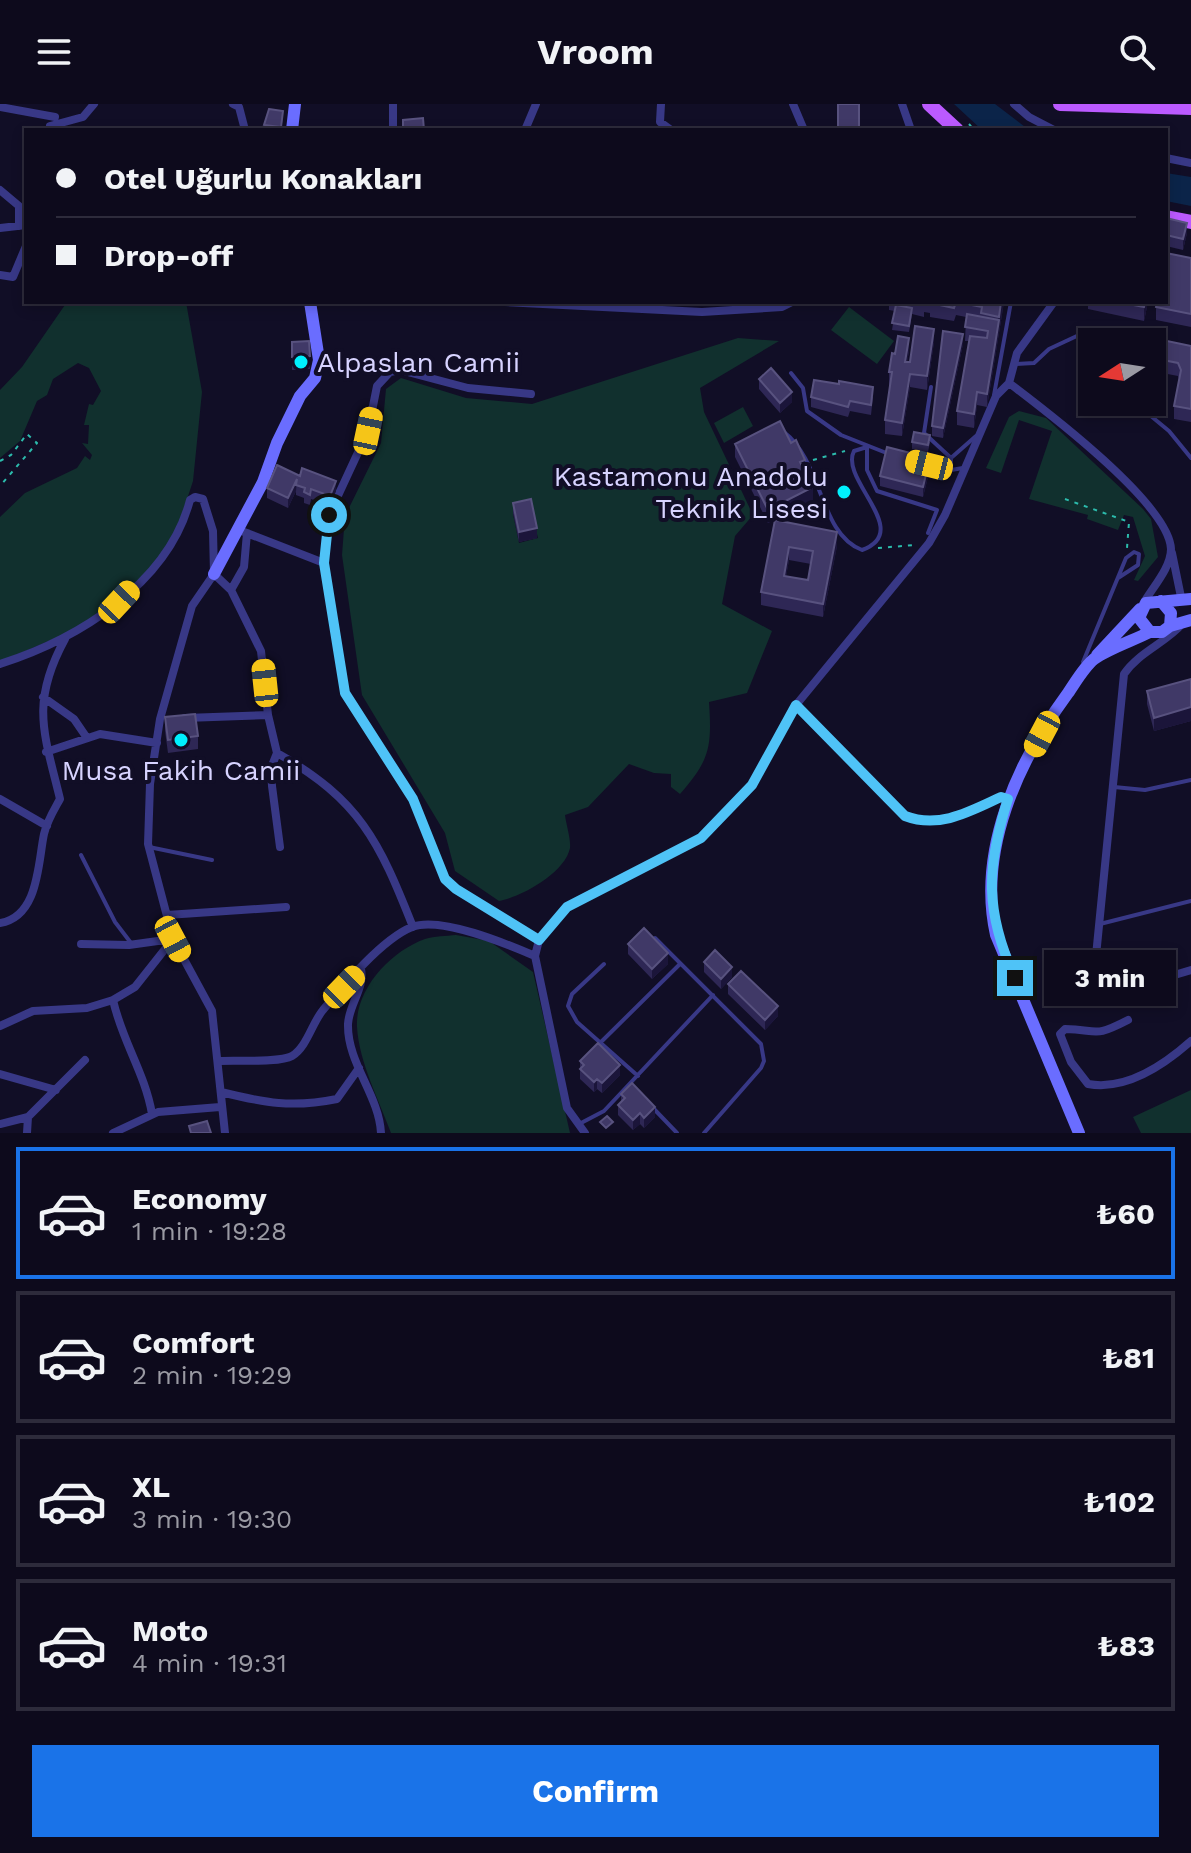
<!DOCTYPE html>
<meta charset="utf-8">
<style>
:root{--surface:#0d0a1c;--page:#161325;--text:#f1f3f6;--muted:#9a9aa3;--line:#2d2b3b;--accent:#1a73e8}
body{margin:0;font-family:"Work Sans",sans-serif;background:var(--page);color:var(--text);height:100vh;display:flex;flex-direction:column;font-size:30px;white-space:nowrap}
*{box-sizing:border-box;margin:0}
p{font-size:26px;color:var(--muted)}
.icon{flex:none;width:44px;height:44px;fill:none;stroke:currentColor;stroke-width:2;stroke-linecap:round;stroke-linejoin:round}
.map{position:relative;height:1029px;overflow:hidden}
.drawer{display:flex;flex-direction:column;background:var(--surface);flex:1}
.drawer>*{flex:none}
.guide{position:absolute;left:24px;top:24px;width:1144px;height:176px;border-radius:0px;box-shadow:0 4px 12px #0003,0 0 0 2px var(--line);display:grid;align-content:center;height:176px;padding:0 32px;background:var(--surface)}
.needle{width:52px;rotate:258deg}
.tools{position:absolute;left:1078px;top:224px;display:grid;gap:16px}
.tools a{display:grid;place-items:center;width:88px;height:88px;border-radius:0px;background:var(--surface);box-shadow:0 4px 12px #0003,0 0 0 2px var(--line);font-size:40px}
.end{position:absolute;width:36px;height:36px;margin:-18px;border:10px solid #4fc3f7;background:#111;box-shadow:0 0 0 4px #111}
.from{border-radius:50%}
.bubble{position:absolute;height:56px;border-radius:0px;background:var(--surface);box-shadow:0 4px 12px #0003,0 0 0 2px var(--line);font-size:26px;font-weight:700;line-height:56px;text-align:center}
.car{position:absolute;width:24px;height:48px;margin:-24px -12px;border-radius:10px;box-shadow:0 0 6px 2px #0007;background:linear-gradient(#f5c518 24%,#345 0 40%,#f5c518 0 76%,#345 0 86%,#f5c518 0)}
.guide b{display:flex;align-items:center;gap:28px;height:76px;font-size:30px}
.guide b+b{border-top:2px solid var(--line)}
.guide i{width:20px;height:20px;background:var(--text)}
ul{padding:14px 0 0;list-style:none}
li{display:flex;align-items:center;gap:24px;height:132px;margin:0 16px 12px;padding:0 16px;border:4px solid var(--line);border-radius:0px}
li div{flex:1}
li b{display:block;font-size:30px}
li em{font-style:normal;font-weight:700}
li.current{border-color:var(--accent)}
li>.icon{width:72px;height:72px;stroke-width:1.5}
.button{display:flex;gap:16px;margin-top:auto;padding:16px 32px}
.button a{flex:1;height:92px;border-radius:0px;background:var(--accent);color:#fff;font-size:32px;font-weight:700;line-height:92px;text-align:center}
header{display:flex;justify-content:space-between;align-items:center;height:104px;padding:0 32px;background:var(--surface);font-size:36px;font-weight:700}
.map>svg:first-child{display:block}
.green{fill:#11302e;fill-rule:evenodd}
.water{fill:#0b2449}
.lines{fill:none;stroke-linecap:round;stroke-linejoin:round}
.path{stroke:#2cbbac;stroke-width:2;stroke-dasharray:4 6;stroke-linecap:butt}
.service{stroke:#383886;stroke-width:4}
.minor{stroke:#383886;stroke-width:8}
.secondary{stroke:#6a6dff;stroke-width:12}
.primary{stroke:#bb5aff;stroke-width:14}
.wall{fill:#2e2755;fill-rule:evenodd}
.shaded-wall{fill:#1b153a}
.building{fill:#403967;stroke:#58527f;stroke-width:2;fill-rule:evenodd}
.route{stroke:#4fc3f7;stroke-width:10}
.poi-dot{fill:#00f0fe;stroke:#110e26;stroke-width:3}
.labels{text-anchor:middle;stroke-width:8;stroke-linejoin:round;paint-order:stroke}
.poi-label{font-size:28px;fill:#d7d3ff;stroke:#110e26;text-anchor:start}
</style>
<header><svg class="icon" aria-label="menu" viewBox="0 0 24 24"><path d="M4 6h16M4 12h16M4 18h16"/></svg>Vroom<svg class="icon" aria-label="search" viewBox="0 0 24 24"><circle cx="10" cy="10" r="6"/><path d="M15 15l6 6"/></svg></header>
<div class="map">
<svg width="1191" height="1029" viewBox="0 0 1191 1029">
<rect width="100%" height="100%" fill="#110e26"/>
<path class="green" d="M67,198H186L202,288L193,377L177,426L151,465L130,486L74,526L0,558V413L25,389L77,364L85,352L90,356L92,351L82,339L88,340L89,321H84L89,300L93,301L101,287L89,264L78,259L53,275L47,291L37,297L20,337L0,354V286L22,263Z
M849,203L894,237L877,260L831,226Z
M738,234L779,237L700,284L704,308L753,411L735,432L722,500L772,527L747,589L709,598C712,643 710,656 680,690L671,683V670L654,669L629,660L588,703L565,711C566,720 571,735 570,744C565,769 521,793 499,797L455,767L445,729L362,591L342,451L345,412L381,339L386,285L401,274L466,294L532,300ZM531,406L538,434L519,439L513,410Z
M743,303L753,322L724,339L714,319Z
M1019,307L1046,314L1143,405L1151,415L1158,453L1138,477L1134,476L1145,452L1133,413L1124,411L1118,426L1087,415L1088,411L1029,395L1052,327L1019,316L1001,369L986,364L1009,313Z
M456,831L489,837L533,868L570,1029H391C379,996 359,958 357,923C355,885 391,847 425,835C435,832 446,832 456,831Z
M1191,986V1029H1141L1133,1013Z"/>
<path class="water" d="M954,0H995L1029,26H982Z
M1166,69L1191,73V102L1166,97Z"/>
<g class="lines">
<path class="path" d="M969,20L974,26
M813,356L845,347
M0,357L11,351L27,330L37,339L0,382
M1065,395L1129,418L1127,444
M878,444L915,441"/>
<path class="service" d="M1015,260L1034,259L1049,245L1079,231L1099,238
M791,269L803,284L807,307L841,331L889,350
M931,283L924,329L951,354V366
M994,291L1011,198
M1134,298L1169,327L1191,354
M784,328C823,358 819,430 862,446C914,427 839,376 854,347L867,343V366L877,387L937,406L928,429
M951,354L976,332
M928,360L951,366L963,364
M1086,558H1083L1126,454L1134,448L1139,450L1138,461L1118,474
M1114,683L1145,686L1191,676
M149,743L212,756
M81,751L115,818L131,839
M1100,820L1191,797
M655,834L761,940L764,957L761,964L704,1029
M604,860L572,890L568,902L577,918L638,972
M600,939L680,860
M654,1005L677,1029
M581,1019L604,1007L713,891"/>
<path class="minor" d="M233,0L239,3L245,26
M661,0L660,18L671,26
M793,0L804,26
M902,0L911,26
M1014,0L1029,13L1054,26
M0,3L55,13
M50,22L83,13L94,0
M393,26V0
M525,26L536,0
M1166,54L1191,59
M0,86L19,102V122
M0,124L26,121
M0,171L13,173L26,142
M505,198L702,208L782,203L792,198
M1054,198L1017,249L1009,279C1046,307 1169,400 1171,445C1171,464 1152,484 1143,500
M531,290L468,284L400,266L390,268L377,282L368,327L329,411L324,459L345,589L413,695L445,775L456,785L539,836
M239,426L324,459
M1172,449L1181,493L1177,497
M214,470L231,486L261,547L268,611L277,649L271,664L272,682L280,743
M231,486L244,463L247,429
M1183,519C1166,539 1139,548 1124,570L1093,882L1096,887L1107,891L1191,866
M0,560C78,535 168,480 190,396L195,393L203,395L213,427L214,470L192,502L160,615L150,680L148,740L173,835L212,907L225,1029
M43,593L74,615L87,634
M796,601L905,712C939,725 969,708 1001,693L1008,695
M185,614L268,611
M46,648L100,630L157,639
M277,649C360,696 379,737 413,823
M0,695L47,722
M167,811L286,803
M0,819C39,813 38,758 44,730C47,717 54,706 60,695C44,629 30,599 65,535
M81,840L129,841L172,835
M361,865C365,884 349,900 348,920C347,959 379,991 381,1029
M113,896C122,937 145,969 152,1010
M1128,916C1093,934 1100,926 1065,925L1060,930L1071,958L1088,980C1126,987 1164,961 1191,937
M0,922L33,907L87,904L113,896L135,883L173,835
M220,957C236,956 280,959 292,952C307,943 312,919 323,906C343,882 382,835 412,823C441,812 507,840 535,852
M0,970L56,986
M221,988C265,999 292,1004 337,995L359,964
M0,1020L28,1013L85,956
M27,1029L28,1013
M113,1029L158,1008L220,1003
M585,1029L567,1004L535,852L539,836L567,803L701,734L752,681L796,601L929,439L945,411L996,292L1009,279"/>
<path class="secondary" d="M292,26L295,0
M214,470L263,378L277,339L300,292L315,274L319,256L310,198
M1161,497L1171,509L1170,522L1162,528H1150L1139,514L1146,499L1191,495
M1170,522L1191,516
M1097,551L1140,505
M1079,1029L996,831C977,746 1018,657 1068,589C1075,579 1084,563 1094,555C1110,544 1132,537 1150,528"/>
<path class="primary" d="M929,0L957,26
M1060,0L1191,4
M1166,113L1191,118"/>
</g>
<path class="wall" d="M283,13L281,26H264V21Z
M1166,114L1187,129L1183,146L1166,142Z
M1166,149L1191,154V223L1156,216V203L1166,198Z
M889,198H1004L987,303L977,301L974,324L957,321V307L969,237H965L966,213L956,211L954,217L930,213V209L924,208V213L912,210L909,228L892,226L895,207L889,206Z
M1088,198H1148L1144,217L1088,205Z
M309,237L310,265L292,266V238Z
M934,238L927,286L910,283L902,332L885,330V316L890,281H889V268L895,250L909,247L907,258H910Z
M1152,238L1191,242V318L1174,315V302L1179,275L1178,272L1152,267Z
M963,240L943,334L932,332V322Z
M759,275L792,298L780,309L759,285Z
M811,293H873L871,311L850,307L848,313L811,303Z
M912,338H930L928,348L912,345Z
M735,340L813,396L768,419L735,353Z
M930,365L923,393L880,382V372Z
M300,372L336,387L330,402L311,395L310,401L304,399V394L296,391V387L288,404L267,394V384Z
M513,399L537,434L519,438L513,409Z
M775,416L837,442L823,513L761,501V488ZM789,456L811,460L808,476L786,472Z
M1191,575V617L1154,627L1147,600V587Z
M165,613L198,632V645L168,649L165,627Z
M628,840L668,860L652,875L628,850Z
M704,858L732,873L721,885L704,868Z
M728,880L778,912L765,926L728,890Z
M580,957L620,971L602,989L597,985L594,988L580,975Z
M621,990L655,1013L644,1024L640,1020L633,1026L618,1011V1001L621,998Z"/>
<path class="shaded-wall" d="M1187,119V129L1183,146V135Z
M1001,198H1004L987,303V290Z
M1145,198H1148L1144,217V203Z
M934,225V238L927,286V272Z
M963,230V240L943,334V324Z
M909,234V247L905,271V258Z
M910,270V283L902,332V319Z
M792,288V298L780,309V299Z
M977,288V301L974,324V310Z
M930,354V365L923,393V383Z
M297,375L296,387L288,404V394Z
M336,377V387L330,402V392Z
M813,383V396L768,419V406Z
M537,424V434L519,438V428Z
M837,428V442L823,513V500Z
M789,443V456L784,485V472Z
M1191,603V617L1154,627V614Z
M668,849V860L652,875V865Z
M732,863V873L721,885V875Z
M778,902V912L765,926V916Z
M620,961V971L602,989V979Z
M597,975V985L594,988V978Z
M655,1003V1013L644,1024V1014Z
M640,1009V1020L633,1026V1016Z"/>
<path class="building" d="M838,0H859V26H838Z
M269,5L283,7L281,23L264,21Z
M423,14L424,26H403V16Z
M1166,114L1187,119L1183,135L1166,131Z
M1166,149L1191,154V210L1156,203L1157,198H1166V177H1167L1168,171L1166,170Z
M930,198H956L954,204L930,199Z
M956,198H1001L999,213L981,209L982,203Z
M1118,198H1145L1144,203Z
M896,201L912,204L909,222L892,219Z
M967,210L999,216L987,290L977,288L974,310L957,307L970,232L987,234L988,227L965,223Z
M915,222L934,225L927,272L910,270L902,319L885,316L892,268H889L892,249L895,250L898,232L909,234L905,258H910Z
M943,227L963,230L943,324L932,322Z
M1124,228L1191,242V305L1174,302L1181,266L1178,259L1152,254V238H1122Z
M309,237L310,252L292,253V238Z
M771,264L792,288L780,299L759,275Z
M814,276L839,280V277L873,283L871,301L850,297L848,303L811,293Z
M780,317L791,339L796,336L805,356L800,358L813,383L768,406L735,340Z
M914,328L930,331L928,341L912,338Z
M887,343L930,354L923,383L880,372Z
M277,361L300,372L302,364L336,377L330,392L311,385L310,391L304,388L305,384L296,381L297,375L288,394L267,384Z
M531,395L537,424L519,428L513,399Z
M775,416L837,428L823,500L761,488ZM789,443L813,447L808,476L784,472Z
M1191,575V603L1154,614L1147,587Z
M195,610L198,632L168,636L165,613Z
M644,824L668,849L652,865L628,840Z
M715,846L732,863L721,875L704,858Z
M741,867L778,902L765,916L728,880Z
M598,939L620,961L602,979L597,975L594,978L580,965L584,961L580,957Z
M632,979L655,1003L644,1014L640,1009L633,1016L618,1001L625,994L621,990Z
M607,1012L613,1018L606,1024L600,1018Z
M207,1017L211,1029H191L189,1022Z"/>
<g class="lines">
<path class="route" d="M329,411L324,459L345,589L413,695L445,775L456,785L539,836L567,803L701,734L752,681L796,601L905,712C939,725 969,708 1001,693L1008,695C986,764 985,808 1015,874"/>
</g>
<g class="poi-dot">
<circle cx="301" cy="258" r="8"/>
<circle cx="844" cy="388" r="8"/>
<circle cx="181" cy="636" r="8"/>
</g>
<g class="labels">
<g class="poi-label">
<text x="317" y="268">Alpaslan Camii</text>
<text x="828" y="382" text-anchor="end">Kastamonu Anadolu<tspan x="828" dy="32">Teknik Lisesi</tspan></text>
<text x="181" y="676" text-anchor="middle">Musa Fakih Camii</text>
</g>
</g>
</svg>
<div class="tools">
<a><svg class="needle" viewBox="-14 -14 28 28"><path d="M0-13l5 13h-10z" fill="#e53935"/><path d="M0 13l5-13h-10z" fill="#9a9aa3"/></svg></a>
</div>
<i class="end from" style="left:329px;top:411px"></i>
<i class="end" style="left:1015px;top:874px"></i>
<div class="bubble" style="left:1044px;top:846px;width:132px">3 min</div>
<i class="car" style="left:368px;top:327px;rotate:12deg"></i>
<i class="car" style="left:929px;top:361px;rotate:284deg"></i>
<i class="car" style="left:119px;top:498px;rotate:43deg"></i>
<i class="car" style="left:265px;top:579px;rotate:354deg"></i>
<i class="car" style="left:1042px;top:630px;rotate:208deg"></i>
<i class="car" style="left:173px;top:835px;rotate:152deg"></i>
<i class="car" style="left:344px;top:883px;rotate:44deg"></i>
<div class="guide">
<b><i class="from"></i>Otel Uğurlu Konakları</b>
<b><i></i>Drop-off</b>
</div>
</div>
<section class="drawer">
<ul>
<li class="current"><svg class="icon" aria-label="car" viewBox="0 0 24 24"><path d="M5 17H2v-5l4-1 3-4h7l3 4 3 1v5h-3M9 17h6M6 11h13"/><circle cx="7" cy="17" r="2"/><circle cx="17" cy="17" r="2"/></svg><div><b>Economy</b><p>1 min · 19:28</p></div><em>₺60</em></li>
<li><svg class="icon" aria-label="car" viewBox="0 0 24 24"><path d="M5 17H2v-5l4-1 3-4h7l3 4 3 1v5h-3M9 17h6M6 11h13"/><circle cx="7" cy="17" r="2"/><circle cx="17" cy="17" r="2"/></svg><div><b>Comfort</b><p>2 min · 19:29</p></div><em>₺81</em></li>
<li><svg class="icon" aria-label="car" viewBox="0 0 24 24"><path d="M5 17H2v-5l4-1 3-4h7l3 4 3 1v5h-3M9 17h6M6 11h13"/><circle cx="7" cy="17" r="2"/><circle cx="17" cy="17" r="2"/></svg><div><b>XL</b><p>3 min · 19:30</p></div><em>₺102</em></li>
<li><svg class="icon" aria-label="car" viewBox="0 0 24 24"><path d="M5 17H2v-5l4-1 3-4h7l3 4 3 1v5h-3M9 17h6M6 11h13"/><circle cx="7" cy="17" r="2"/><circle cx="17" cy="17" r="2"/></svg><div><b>Moto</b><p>4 min · 19:31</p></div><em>₺83</em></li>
</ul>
<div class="button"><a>Confirm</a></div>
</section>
